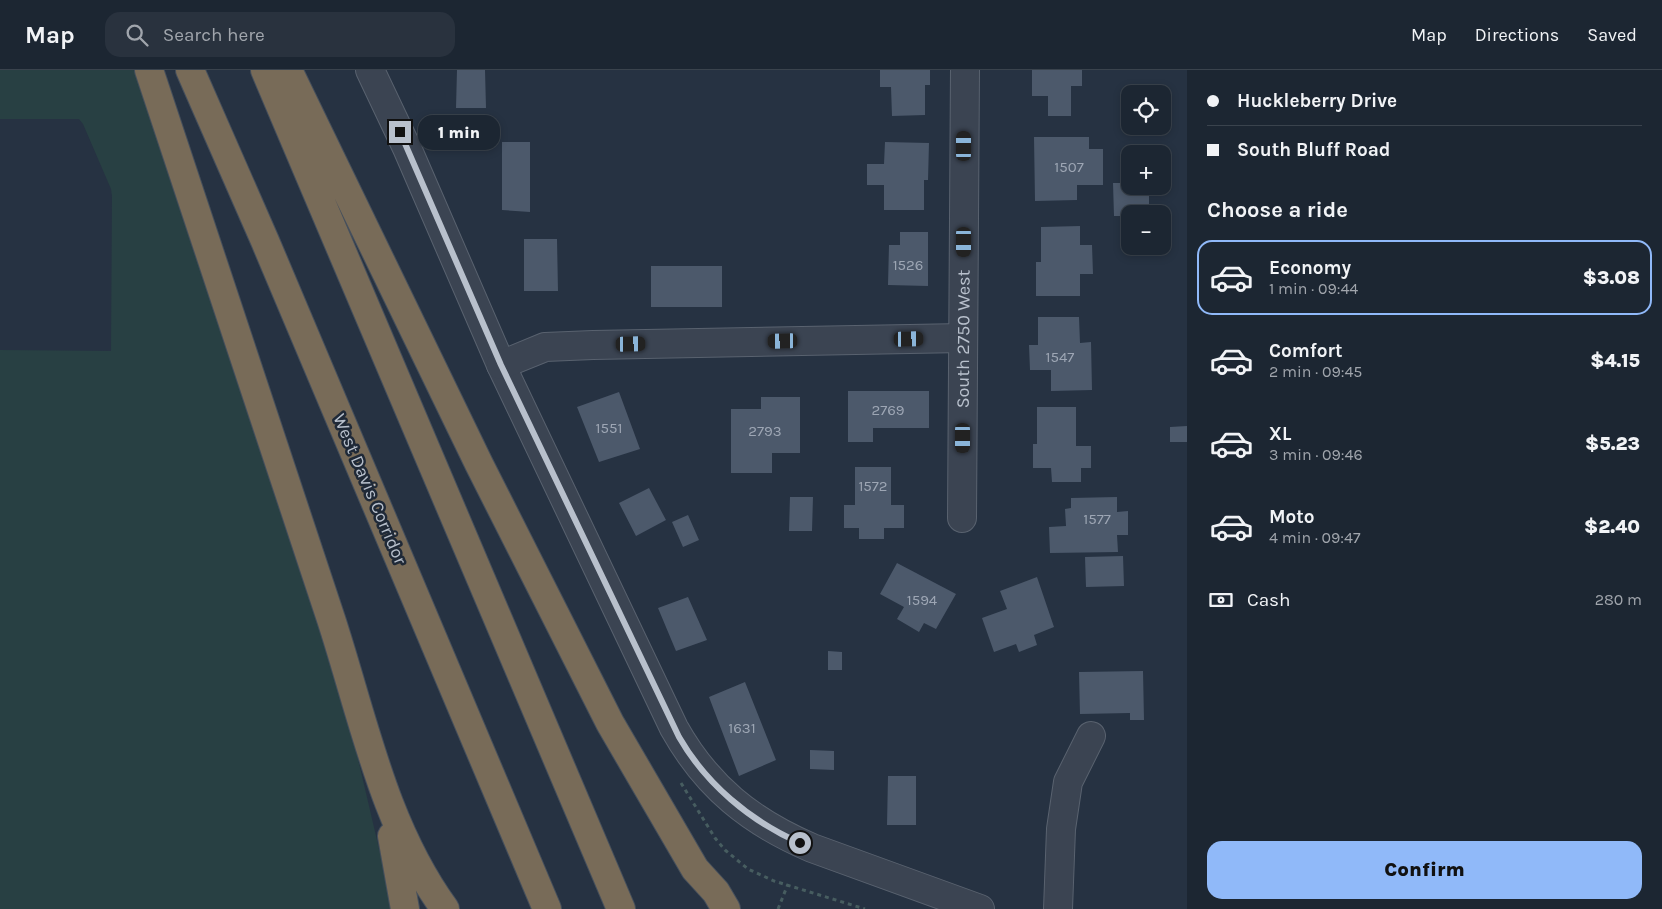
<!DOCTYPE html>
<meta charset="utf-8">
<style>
:root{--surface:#1c2632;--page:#29323e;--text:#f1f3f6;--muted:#a0a5ac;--line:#3a434d;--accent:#90b9f9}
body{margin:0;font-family:Karla,sans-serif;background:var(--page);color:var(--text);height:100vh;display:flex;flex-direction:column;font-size:19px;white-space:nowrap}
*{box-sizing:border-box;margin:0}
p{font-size:16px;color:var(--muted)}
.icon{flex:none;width:28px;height:28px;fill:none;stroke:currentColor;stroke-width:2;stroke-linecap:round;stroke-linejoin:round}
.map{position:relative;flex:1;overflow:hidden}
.sheet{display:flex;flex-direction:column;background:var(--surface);width:475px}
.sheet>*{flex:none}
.hud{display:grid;align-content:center;height:110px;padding:0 20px;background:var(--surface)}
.fabs{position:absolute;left:1121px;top:15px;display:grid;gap:10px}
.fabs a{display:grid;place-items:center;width:50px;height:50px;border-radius:10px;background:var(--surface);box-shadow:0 2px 8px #0003,0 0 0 1px var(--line);font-size:25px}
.end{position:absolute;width:22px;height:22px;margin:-11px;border:6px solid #b8c0cc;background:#111;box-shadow:0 0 0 2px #111}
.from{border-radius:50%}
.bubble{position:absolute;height:35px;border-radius:15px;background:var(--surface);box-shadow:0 2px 8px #0003,0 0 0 1px var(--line);font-size:16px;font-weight:800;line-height:35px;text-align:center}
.car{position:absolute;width:15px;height:30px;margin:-15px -8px;border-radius:6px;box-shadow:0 0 4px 1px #0007;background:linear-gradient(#222 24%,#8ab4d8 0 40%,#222 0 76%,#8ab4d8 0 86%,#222 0)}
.hud b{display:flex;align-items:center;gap:18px;height:48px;font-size:19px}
.hud b+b{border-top:1px solid var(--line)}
.hud i{width:12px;height:12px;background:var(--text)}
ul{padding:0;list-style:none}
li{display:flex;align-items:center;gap:15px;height:75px;margin:0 10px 8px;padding:0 10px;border:2px solid transparent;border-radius:15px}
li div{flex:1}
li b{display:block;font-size:19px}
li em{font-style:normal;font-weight:800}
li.selected{border-color:var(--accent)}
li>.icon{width:45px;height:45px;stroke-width:1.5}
h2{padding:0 20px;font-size:22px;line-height:60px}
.pay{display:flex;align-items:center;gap:12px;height:55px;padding:0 20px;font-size:19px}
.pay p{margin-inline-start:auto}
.primary-button{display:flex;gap:10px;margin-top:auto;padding:10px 20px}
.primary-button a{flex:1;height:58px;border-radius:15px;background:var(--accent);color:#111;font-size:20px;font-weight:800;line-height:58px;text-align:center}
header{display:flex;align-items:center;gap:30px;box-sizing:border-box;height:70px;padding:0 25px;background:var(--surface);border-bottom:1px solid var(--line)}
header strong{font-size:24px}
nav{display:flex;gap:28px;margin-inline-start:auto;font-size:18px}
.search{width:350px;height:45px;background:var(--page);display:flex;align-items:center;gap:12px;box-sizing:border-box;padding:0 18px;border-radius:15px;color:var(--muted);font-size:19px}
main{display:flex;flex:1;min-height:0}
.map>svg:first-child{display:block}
.green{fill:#284043}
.building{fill:#4c596b}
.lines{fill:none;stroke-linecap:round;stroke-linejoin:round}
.minor-casing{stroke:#59626f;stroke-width:30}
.highway-casing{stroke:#454f5c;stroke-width:30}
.path{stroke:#475d60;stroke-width:3;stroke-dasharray:4 4;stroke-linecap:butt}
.minor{stroke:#3b4452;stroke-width:28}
.highway{stroke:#786b58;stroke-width:28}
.route{stroke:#b8c0cc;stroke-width:6}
.labels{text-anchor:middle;stroke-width:5;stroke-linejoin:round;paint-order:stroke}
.number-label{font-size:15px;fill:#9da6b4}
.street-label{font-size:18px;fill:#b8c0cc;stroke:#1f2937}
</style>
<header>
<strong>Map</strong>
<div class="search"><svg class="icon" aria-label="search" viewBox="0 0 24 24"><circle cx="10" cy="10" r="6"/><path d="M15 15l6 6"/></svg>Search here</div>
<nav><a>Map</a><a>Directions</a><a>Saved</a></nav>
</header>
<main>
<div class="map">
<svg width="1187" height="839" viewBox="0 0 1187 839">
<rect width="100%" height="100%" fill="#263242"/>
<path class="green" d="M0,0H135L225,268L260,381L347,642L384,800L391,839H0V280L111,281L112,126L111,119L83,54L79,49H0Z"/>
<path class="building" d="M457,0H485L486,38H456Z
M880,0H930V15H925V45L892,46L891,17H880Z
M1032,0H1082V16H1071V46H1048V26H1032Z
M1034,67H1089V79H1103V115H1077V130L1035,131Z
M502,72H530V142L502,140Z
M885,72L929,73L928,110H924V140H884V115H867V94H884Z
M1113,113H1130V116H1149V144H1130V146H1114Z
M1080,156V175H1092L1093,204H1080V226H1036V192H1041V157Z
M900,162H928V216L888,215L889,175H900Z
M524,169H557L558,221H524Z
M651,196H722V237H651Z
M1038,247H1079L1080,273L1091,272L1092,320L1051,321V300H1030L1029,275H1038Z
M848,321H929V358H873V372H848Z
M619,322L640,379L599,392L577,337Z
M761,327H800V383H772V403H731V339H761Z
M1037,337H1076V376H1091V398H1081V412H1052L1051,398H1033V374H1037Z
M1187,356V372H1170V357Z
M855,397H891V435H904V458H884V469H859V458H844V435H855Z
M649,418L666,450L636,466L619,433Z
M790,427H813L812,461H789Z
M1117,427V442L1128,441V465H1117L1118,482L1050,483L1049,457L1066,456L1065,439L1071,438V428Z
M688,445L699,470L683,477L672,452Z
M1123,486L1124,516L1086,517L1085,487Z
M897,493L956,524L936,559L924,553L919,562L897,549L904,537L880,524Z
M1037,507L1054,557L1034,565L1037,575L1019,582L1016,574L994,582L982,548L1007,539L1000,521Z
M688,527L707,570L676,581L658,538Z
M828,581L842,582V600H828Z
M1143,601L1144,650H1130V643L1080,644L1079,602Z
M745,612L776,690L739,706L709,627Z
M810,680L834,681V700L810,699Z
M888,706H916V755H887Z"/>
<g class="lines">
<defs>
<g id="minor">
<path d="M370,0L407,78L501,295L674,658C707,717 751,752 812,778L980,839"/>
<path d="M501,295L545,277L593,275L963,268"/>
<path id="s1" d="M962,448L965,0"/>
<path d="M1058,839L1061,759L1068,712L1091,666"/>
</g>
<path id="highway" d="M149,0C210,183 270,366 331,549C363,647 383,754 445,839
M190,0L265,171L547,839
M265,0L621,839
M288,0L479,394L610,653L695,799L716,822L726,839
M392,766L405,839"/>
</defs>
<use href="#minor" class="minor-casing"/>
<use href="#highway" class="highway-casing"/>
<path class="path" d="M681,713L715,768L725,780L748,799L774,811L865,839
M778,839L788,814"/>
<use href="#minor" class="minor"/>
<use href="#highway" class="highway"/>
</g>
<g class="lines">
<path class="route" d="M400,62L501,295L679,667C706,714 750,751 800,773"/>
</g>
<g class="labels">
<g class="number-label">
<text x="1069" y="102">1507</text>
<text x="908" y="200">1526</text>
<text x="1060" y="292">1547</text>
<text x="888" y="345">2769</text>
<text x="609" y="363">1551</text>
<text x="765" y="366">2793</text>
<text x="873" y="421">1572</text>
<text x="1097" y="454">1577</text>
<text x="922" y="535">1594</text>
<text x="742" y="663">1631</text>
</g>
<g class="street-label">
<text dy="6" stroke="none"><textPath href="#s1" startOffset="179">South 2750 West</textPath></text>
<text transform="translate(370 419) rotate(67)" y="6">West Davis Corridor</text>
</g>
</g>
</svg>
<div class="fabs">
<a><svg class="icon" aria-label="locate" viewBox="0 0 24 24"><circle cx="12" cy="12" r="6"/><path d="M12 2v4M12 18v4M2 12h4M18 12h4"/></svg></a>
<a>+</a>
<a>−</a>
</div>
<i class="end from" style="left:800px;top:773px"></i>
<i class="end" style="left:400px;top:62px"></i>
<div class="bubble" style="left:418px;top:45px;width:82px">1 min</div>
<i class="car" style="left:964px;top:76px;rotate:0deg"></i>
<i class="car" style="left:964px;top:172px;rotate:180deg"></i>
<i class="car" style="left:909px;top:269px;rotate:89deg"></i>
<i class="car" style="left:783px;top:271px;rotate:269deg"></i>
<i class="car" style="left:631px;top:274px;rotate:89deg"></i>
<i class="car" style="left:963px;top:368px;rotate:180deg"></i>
</div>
<section class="sheet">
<div class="hud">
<b><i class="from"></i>Huckleberry Drive</b>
<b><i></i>South Bluff Road</b>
</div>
<h2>Choose a ride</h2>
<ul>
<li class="selected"><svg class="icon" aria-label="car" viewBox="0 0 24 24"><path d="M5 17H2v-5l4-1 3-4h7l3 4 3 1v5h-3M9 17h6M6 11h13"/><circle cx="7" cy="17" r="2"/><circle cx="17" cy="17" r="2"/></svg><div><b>Economy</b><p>1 min · 09:44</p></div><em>$3.08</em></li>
<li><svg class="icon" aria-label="car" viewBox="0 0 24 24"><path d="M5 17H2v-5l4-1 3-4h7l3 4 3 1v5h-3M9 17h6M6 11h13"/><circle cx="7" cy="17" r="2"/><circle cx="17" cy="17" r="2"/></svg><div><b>Comfort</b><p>2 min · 09:45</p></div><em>$4.15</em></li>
<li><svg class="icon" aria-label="car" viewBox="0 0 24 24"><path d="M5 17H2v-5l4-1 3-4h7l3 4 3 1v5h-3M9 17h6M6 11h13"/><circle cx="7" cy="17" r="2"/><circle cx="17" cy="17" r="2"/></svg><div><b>XL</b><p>3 min · 09:46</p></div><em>$5.23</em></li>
<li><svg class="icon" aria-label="car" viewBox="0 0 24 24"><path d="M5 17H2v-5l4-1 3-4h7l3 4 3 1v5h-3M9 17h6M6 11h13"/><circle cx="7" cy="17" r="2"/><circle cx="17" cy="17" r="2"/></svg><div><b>Moto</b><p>4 min · 09:47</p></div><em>$2.40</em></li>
</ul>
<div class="pay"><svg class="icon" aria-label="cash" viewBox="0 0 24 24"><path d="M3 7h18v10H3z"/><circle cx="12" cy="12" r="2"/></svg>Cash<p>280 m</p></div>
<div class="primary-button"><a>Confirm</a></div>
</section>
</main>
